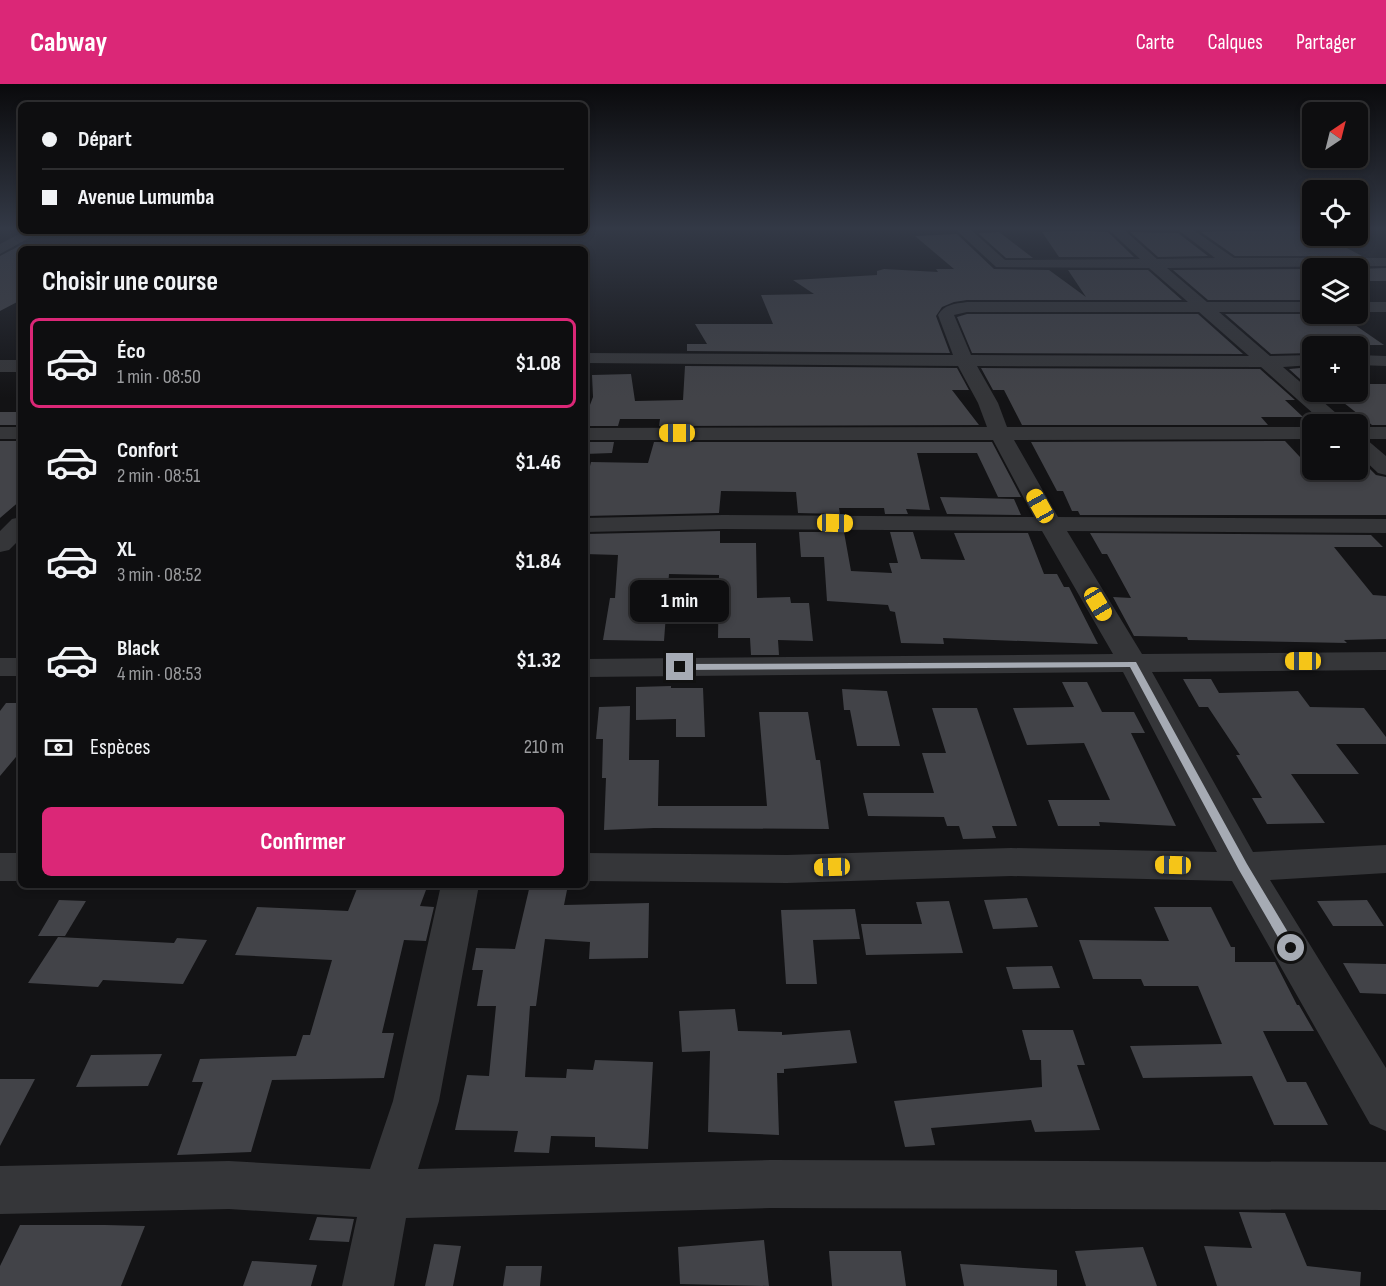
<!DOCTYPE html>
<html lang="fr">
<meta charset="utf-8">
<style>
:root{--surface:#0e0e10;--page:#171719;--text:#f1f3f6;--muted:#9b9c9f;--line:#2e2e30;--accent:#db2777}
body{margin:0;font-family:"Sofia Sans Condensed",sans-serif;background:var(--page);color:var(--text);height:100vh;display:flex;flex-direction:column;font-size:22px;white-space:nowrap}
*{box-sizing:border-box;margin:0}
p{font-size:20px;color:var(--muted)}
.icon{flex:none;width:33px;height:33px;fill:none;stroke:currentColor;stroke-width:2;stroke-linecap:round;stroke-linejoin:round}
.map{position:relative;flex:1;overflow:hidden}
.panel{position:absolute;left:18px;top:162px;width:570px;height:642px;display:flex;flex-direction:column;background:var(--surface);border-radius:9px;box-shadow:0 3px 9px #0003,0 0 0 2px var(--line)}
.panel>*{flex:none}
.hud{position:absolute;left:18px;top:18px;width:570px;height:132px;border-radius:9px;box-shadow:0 3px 9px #0003,0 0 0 2px var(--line);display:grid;align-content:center;height:132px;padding:0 24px;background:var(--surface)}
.needle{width:39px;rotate:35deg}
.controls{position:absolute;left:1302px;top:18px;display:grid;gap:12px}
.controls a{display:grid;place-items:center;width:66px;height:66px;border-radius:9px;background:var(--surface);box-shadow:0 3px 9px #0003,0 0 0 2px var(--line);font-size:30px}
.end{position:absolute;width:27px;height:27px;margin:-14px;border:8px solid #a6abb4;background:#111;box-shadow:0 0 0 3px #111}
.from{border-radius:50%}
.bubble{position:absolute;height:42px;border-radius:9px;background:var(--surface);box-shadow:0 3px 9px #0003,0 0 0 2px var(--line);font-size:20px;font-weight:700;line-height:42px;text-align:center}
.car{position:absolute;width:18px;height:36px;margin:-18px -9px;border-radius:8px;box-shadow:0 0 4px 2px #0007;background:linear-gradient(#f5c518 24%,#345 0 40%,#f5c518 0 76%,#345 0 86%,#f5c518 0)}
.hud b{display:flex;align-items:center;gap:21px;height:57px;font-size:22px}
.hud b+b{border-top:2px solid var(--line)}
.hud i{width:15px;height:15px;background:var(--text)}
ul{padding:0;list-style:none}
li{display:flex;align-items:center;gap:18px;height:90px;margin:0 12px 9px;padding:0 12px;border:3px solid transparent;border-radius:9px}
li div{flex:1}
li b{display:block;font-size:22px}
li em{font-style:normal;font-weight:700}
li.current{border-color:var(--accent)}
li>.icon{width:54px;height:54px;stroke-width:1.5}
h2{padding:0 24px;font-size:27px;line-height:72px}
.pay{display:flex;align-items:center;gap:15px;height:66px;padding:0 24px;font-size:22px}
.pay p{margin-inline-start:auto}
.primary-button{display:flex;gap:12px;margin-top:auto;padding:12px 24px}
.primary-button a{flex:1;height:69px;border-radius:9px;background:var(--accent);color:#fff;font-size:24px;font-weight:700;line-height:69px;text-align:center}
header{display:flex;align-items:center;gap:36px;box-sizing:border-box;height:84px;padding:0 30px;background:var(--accent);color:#fff}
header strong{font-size:28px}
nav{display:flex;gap:33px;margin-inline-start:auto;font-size:21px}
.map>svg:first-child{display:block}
.building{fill:#424348}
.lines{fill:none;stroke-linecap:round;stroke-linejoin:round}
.minor{fill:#353639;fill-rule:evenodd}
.route{fill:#a6abb4}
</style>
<header>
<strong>Cabway</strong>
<nav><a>Carte</a><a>Calques</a><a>Partager</a></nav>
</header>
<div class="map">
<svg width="1386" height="1202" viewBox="0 0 1386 1202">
<rect width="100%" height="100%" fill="#131315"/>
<path class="building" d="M1281,146L1312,147V152H1324L1362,172H1235L1201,148Z
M1075,147L1108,148L1134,173H1059L1042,148Z
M999,148L1033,174H1006L978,149Z
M1130,148L1178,149L1208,172L1158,173Z
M957,150L994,185L1049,186L1086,213L1068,186H1148L1182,216H967L954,218L942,223L936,232L950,269L687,267V260H707L695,240H773L761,211L814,210L793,196L877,191V187L884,185L938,188L936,185H954L915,152Z
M21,161V216L0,227V172Z
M1386,184V197H1358V185Z
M1312,185V216H1208L1173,186Z
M967,230H1198L1243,270L972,269L957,233Z
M1225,230H1339L1384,261H1332L1334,262H1312V269L1271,270Z
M685,282L957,284L969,306H952L979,341L659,342L660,335H620L618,342H585V334L593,313L592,291L631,290L635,317L683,316Z
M1312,283V306L1289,285Z
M981,284L1260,285L1295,316H1285L1303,333H1261L1268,341H1022L1004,306H993Z
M1358,300H1386V341H1372L1330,308H1358Z
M0,328H21V341H0Z
M0,357H21V416L0,434Z
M1285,357L1300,373L1312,374V386H1358V377H1362L1376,391L1386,393V431H1080L1078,427H1072L1063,407H1057L1031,358Z
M585,358H614L612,369L585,370Z
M654,358H992L1021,413H998L977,369H917L930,426L906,425L908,430H885L884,424H839L840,430L798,429L796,408L721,407L719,429L585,432V402L591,378L648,379Z
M940,413L1014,415L1021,431L947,430Z
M720,447V459H756L757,514L790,513L791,519H809L813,557L778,556L779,571H751L750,554H718L719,491L669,490L664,557L603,556L610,514H615L618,471L585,470V450Z
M799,448H844L851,487L892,489L889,479H898L890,448H913L921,475L965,476L954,449H1028L1044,490H1057L1064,503H1069L1098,560L943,554L944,560L901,559L895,528L890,527L888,521L827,517L824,473H801Z
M1090,449L1371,451L1383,463H1334L1373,511L1386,512V555L1344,556L1347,559L1188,556L1187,553L1134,552L1113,513L1131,514L1107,470H1102Z
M1183,595H1211L1219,609L1298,607L1310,623L1364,624L1386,653V660H1336L1359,690H1291L1325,739L1267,740L1252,714H1262L1236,671H1240L1208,623H1199Z
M1062,598H1087L1102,628H1134L1145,649H1131L1176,742L1099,738L1100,742H1058L1048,716H1110L1084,659L1027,661L1013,624L1074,623Z
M671,602V604H703L705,653H676V635L636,636V603Z
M842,605L887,607L900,662H857L850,626H844Z
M6,619H21V667L0,692V627Z
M630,622L629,676H659L658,722H767L759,628H808L816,676H820L829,745L654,744L604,746L606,694H602L603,655H596L599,623Z
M932,624H977L1017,742H992L996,754L963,755L959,742H947L944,733L868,732L863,709H934L922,669H946Z
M530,801H568L564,821L649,819L648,874L589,875L590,858L545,855L536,922H530L525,993L566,994L567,985L593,986L595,976L653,978L648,1065L595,1063V1053L551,1052L549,1069L514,1068L518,1047L455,1046L467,991L489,992L496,922H477L483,886H472L476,864L515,865Z
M358,802L426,806L420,822L434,823L426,857L404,856L382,949H394L384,994L272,996L251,1068L177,1071L203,998H192L200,975L296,972L303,951H310L332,876L235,871L257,823L348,827Z
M1027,814L1038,843L993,845L984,816Z
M59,816L86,817L65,852H38Z
M1367,816L1384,842H1333L1317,817Z
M949,817L963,869L866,871L861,840H922L916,818Z
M1154,823H1211L1231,863H1235V878H1275L1297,921H1299L1314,947H1263L1287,998H1306L1328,1041H1274L1252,992L1143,994L1130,962L1222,960L1198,902H1144L1141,895H1093L1079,856L1169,857Z
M855,825L860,855L813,856L817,900H786L781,826Z
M58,853L174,859L177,854L207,856L183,900L103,896L98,903L28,899Z
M1343,879L1386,880V910L1360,909Z
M1052,882L1060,904L1013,905L1006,883Z
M735,925L738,947L782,948V951L850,946L857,979L784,985V989H777L779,1051L708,1048L710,967L682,968L679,927Z
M1022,946H1073L1085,981H1077L1100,1046L1035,1048L1031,1036L931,1044L935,1061L905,1063L894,1017L1042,1003L1041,976H1030Z
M162,970L148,1002L76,1003L91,971Z
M0,995H35L0,1062Z
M1239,1128L1285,1129L1307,1182L1361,1188L1360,1202H1217L1204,1162L1252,1164Z
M317,1133L354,1135L349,1158L309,1156Z
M20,1141H105L145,1142L121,1202H0V1182Z
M764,1156L769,1202L680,1200L678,1163Z
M434,1160L461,1162L453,1202H425Z
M1143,1163L1157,1202H1086L1075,1167Z
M829,1167H901L906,1202H832Z
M252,1177L317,1181L311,1202H243Z
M960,1180L1057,1186V1202H964Z
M506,1182H542L540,1202H503Z"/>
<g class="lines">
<path class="minor" d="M955,145H970L1005,176L1140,175L1108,145H1123L1157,175L1215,174L1177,145H1192L1234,174H1386V182L1167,184L1207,218H1312V228H1219L1270,272L1312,271V281L1283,283L1344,336L1347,340H1325L1261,283L977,282L998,319L1007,343H1312V355L1014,356L1058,433L1386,435V449L1067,447L1142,570L1386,568V586L1152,588L1253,768L1386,761V789L1270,796L1386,984V1047L1370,1040L1232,797L1011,792L787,799L585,797V769L787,771L1011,764L1217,768L1123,588L585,593V575L1113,570L1042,447L723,445L585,448V434L723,431L1034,433L993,356H585V344L987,343L978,319L958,282L585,279V269L953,271L938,231C945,220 954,220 967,218H1188L1149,184L996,183ZM967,228H1199L1249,272L971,271L954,231Z
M25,147L38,149L0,170V160Z
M1358,218H1386V228H1358Z
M1358,271L1386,272V282L1358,281Z
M0,276H21V288H0Z
M0,343H21V355H0Z
M1358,343H1386V355H1366L1386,372V391L1378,389L1358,370Z
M21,433V454L9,466L0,468V447L12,435Z
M0,574H21V592H0Z
M0,769H21V797H0Z
M441,801H479L439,1017L418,1085L770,1076L1386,1078V1126L770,1124L406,1134L394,1202H342L357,1133L229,1125L0,1130V1082L229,1077L370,1085L393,1017Z"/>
</g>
<linearGradient id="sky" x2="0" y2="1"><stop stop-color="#0a0a0c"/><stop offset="0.46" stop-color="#333946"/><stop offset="1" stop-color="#333946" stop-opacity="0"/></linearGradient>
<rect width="1386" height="314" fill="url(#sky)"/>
<path class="route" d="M1136,578L1247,780L1295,860L1297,864L1295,867H1286L1239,786L1130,583L680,586L675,583L680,580Z"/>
</svg>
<div class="controls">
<a><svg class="needle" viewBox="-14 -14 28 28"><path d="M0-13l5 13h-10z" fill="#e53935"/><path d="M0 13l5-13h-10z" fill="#9b9c9f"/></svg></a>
<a><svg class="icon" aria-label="locate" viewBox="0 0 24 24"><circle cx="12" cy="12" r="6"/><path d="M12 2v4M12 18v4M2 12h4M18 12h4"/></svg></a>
<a><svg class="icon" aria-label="layers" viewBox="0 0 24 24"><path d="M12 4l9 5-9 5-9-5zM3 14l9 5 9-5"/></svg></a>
<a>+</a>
<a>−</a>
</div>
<i class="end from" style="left:1291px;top:864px"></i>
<i class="end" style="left:680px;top:583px"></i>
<div class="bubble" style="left:630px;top:496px;width:99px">1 min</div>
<i class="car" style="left:677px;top:349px;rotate:270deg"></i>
<i class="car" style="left:1040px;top:422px;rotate:331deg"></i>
<i class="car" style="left:835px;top:439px;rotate:91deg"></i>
<i class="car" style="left:1098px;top:520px;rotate:149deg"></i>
<i class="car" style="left:1303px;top:577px;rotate:270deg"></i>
<i class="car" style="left:1173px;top:781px;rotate:271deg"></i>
<i class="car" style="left:832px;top:783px;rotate:268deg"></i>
<div class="hud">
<b><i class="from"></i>Départ</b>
<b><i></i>Avenue Lumumba</b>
</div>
<section class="panel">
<h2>Choisir une course</h2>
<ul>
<li class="current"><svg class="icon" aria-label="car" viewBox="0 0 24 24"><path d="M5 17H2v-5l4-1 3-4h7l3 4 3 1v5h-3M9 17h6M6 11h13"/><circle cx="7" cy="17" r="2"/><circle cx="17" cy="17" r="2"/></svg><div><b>Éco</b><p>1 min · 08:50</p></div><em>$1.08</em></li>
<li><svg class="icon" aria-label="car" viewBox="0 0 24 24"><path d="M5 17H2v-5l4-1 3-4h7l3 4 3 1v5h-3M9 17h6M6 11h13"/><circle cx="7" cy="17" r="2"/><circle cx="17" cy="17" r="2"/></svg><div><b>Confort</b><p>2 min · 08:51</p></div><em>$1.46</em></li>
<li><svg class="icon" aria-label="car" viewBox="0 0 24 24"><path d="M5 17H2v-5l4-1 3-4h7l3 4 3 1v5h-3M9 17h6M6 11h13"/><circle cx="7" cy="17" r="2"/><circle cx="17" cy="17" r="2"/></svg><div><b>XL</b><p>3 min · 08:52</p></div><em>$1.84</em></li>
<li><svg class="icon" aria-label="car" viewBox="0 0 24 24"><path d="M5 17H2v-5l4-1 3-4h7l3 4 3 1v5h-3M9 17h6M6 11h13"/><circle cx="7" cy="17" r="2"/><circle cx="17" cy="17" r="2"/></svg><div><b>Black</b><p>4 min · 08:53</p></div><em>$1.32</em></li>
</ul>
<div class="pay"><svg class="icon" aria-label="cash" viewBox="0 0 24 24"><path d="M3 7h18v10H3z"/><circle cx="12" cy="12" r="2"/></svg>Espèces<p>210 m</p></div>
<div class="primary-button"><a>Confirmer</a></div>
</section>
</div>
